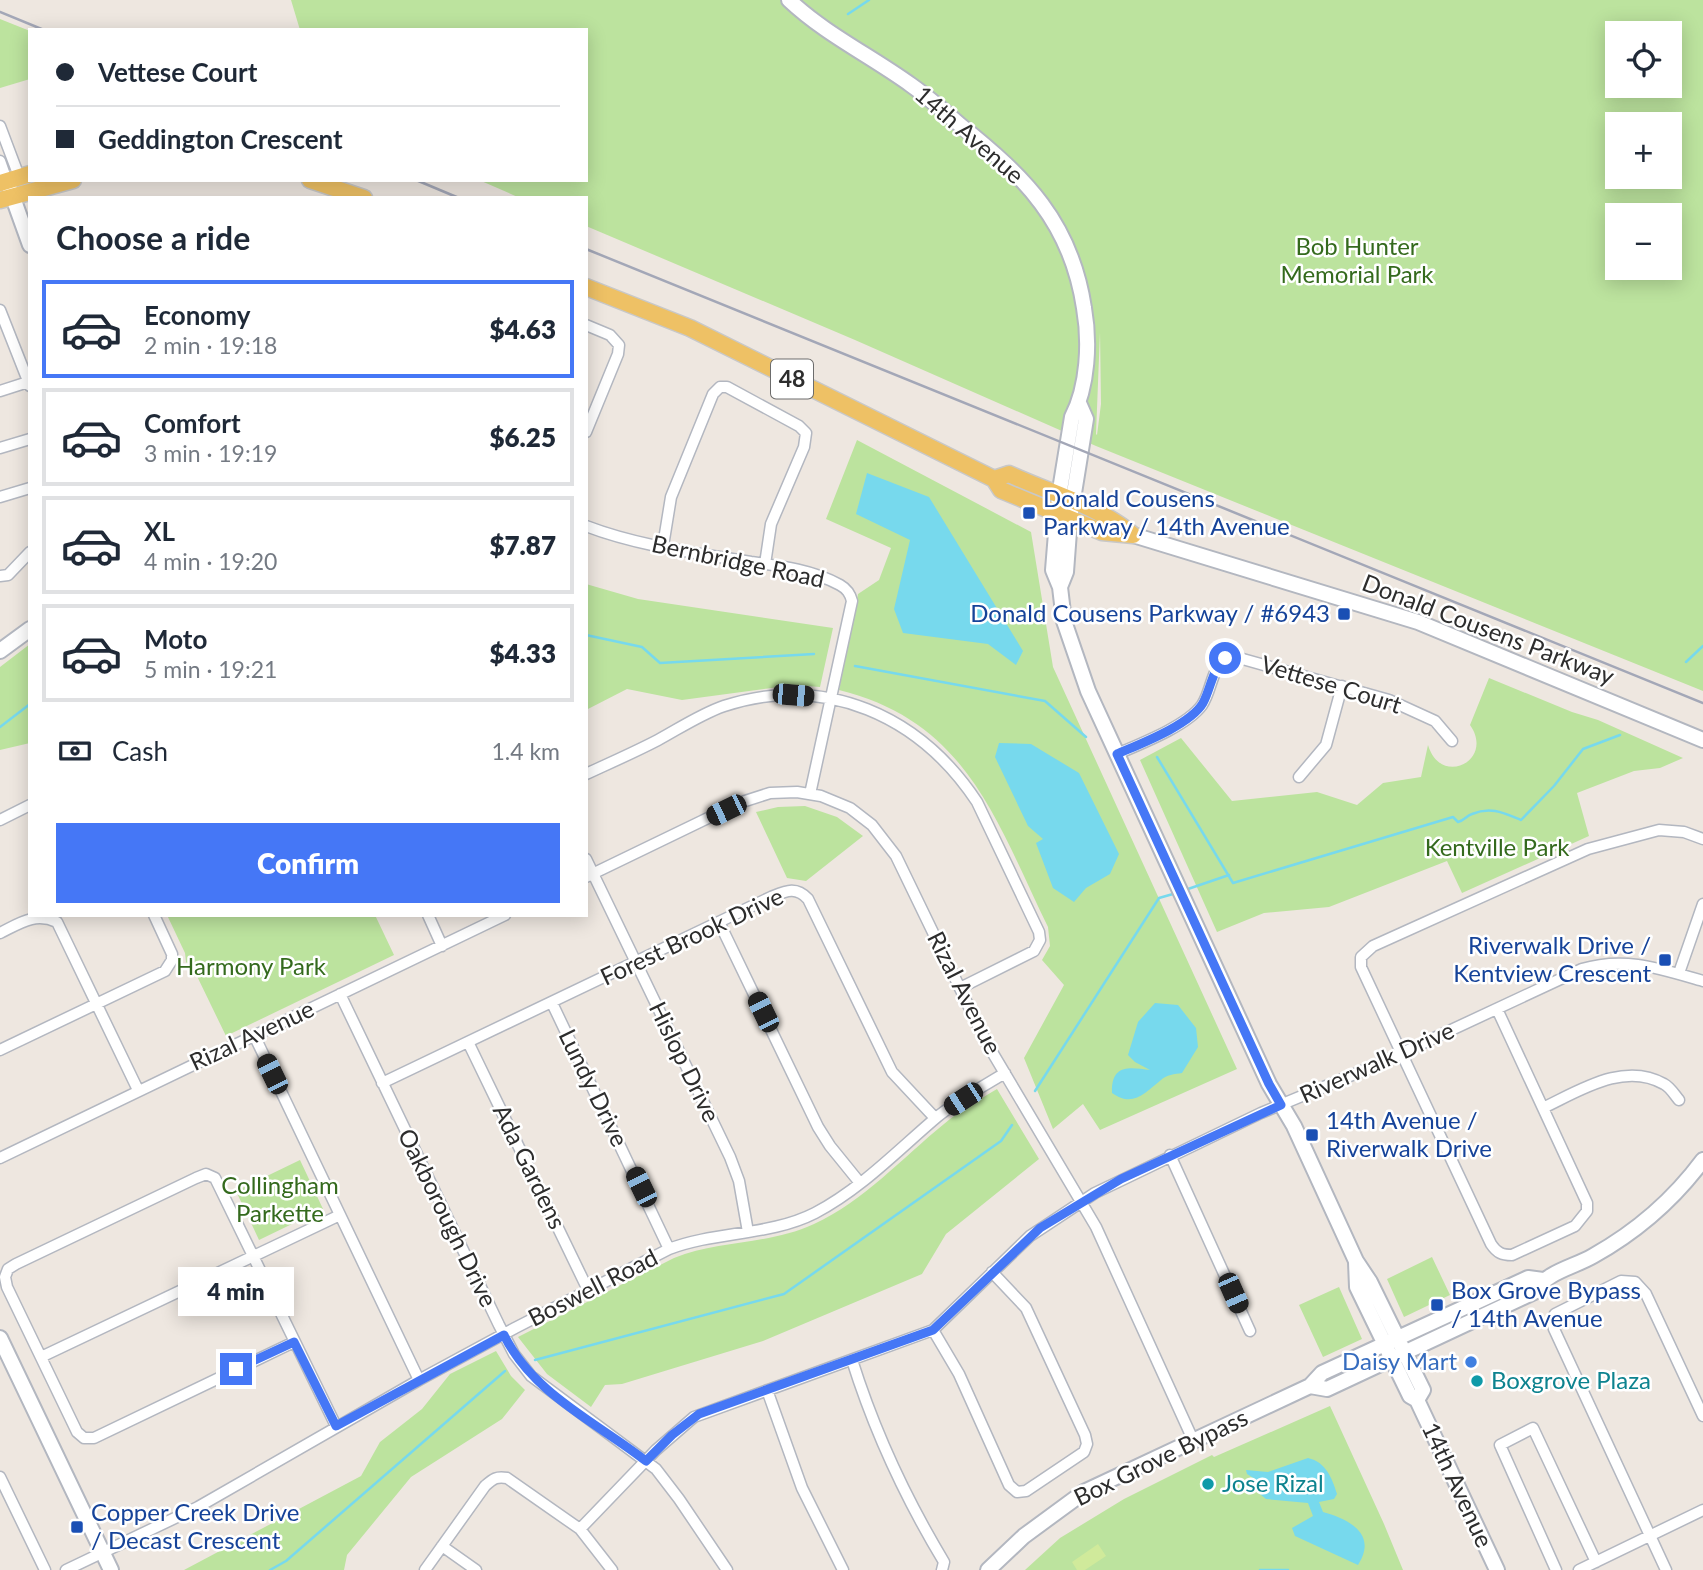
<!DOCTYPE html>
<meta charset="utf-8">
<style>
:root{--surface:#fff;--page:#f2f2f3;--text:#1f2937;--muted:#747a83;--line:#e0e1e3;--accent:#4577f6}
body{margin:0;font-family:Lato,sans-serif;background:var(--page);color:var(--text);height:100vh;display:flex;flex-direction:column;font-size:26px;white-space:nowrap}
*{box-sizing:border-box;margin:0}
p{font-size:23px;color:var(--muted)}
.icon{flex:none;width:38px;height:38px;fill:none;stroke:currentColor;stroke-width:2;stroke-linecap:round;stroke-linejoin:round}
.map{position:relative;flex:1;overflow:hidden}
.panel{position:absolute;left:28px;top:196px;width:560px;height:721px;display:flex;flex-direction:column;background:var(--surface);border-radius:0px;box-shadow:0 4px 18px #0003}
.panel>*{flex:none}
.banner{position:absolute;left:28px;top:28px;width:560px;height:154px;border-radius:0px;box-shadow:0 4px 18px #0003;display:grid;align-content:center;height:154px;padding:0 28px;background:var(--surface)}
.controls{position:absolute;left:1605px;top:21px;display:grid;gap:14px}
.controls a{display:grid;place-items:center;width:77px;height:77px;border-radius:0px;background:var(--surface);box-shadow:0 4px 18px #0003;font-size:35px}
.end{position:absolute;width:32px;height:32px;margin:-16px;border:9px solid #4577f6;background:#fff;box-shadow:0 0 0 4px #fff}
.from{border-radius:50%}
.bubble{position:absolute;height:49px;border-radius:0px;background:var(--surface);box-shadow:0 4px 18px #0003;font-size:23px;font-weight:800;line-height:49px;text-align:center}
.car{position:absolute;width:21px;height:42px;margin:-21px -10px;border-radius:9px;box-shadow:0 0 5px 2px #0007;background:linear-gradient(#222 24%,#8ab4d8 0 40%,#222 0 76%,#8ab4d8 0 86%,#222 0)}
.banner b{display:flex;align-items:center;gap:24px;height:66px;font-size:26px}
.banner b+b{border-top:2px solid var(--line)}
.banner i{width:18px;height:18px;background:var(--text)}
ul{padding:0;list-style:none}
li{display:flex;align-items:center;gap:21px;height:98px;margin:0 14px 10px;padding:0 14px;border:4px solid var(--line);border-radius:0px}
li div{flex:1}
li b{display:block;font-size:26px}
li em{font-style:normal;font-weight:800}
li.current{border-color:var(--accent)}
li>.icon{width:63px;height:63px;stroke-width:1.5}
h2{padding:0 28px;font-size:32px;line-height:84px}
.pay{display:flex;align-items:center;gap:18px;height:77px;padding:0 28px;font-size:26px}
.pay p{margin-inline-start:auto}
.cta{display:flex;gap:14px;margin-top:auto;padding:14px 28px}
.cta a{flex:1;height:80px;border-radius:0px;background:var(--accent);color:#fff;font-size:28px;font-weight:800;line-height:80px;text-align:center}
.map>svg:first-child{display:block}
.green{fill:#bce39e;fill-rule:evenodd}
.pitch{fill:#d0ea9b}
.water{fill:#77d9ed}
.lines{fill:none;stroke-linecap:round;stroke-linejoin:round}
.stream{stroke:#77d9ed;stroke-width:2.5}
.street-casing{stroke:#b3b7c0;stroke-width:13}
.secondary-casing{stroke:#b3b7c0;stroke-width:18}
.primary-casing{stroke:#c8c8c8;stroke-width:19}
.street{stroke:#fff;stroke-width:10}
.secondary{stroke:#fff;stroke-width:14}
.primary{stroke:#eec165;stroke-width:16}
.rail{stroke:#a3a7b7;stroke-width:2.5}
.route{stroke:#4577f6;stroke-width:9}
.transit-dot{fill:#1a4fb4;stroke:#fff;stroke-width:2.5}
.shop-dot{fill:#3f7fe0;stroke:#fff;stroke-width:2.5}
.culture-dot{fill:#0f9aa8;stroke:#fff;stroke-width:2.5}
.labels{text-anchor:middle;stroke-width:5;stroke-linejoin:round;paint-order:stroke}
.shield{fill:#fff;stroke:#6c6c6c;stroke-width:2}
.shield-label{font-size:23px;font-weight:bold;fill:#2d2d2d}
.street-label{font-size:24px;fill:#2d2d2d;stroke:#fff}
.park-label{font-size:24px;fill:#346a1d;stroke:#fff}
.transit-label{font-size:24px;fill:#164399;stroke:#fff;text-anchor:start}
.shop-label{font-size:24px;fill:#366cbe;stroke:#fff;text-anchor:end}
.culture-label{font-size:24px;fill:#0d838f;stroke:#fff;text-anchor:start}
</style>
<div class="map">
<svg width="1703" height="1570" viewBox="0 0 1703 1570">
<rect width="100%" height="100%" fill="#eee7e0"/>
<path class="green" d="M291,0H1703V691L1096,446L855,340L586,226V198H520L479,180H586V30H300ZM1617,33H1670V86H1617ZM1617,124H1670V177H1617ZM1617,215H1670V268H1617ZM1100,332L1101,404L1097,435L1096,434Z
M0,19L30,31V79L0,88Z
M857,440L1031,532L1053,667L1237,1069L1100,1130L1083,1104L1053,1129L1024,1058L1064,985L1042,960L1050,946L1048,927C996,821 968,722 839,690L858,594L879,580L891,548L826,519Z
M586,584L638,599L833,628L820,687L794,685L682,700L627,689L586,710Z
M30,644V743L0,750V667Z
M1489,678L1572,712L1598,720L1683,758L1660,768L1634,771L1577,793L1589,836L1462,893L1447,861L1329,907L1264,913L1217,932L1140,760L1181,738L1232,801L1317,792L1357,805L1383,783L1421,777L1428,745C1441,788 1495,760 1470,725Z
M805,806L837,817L863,836L806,881L787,878L756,812L778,807Z
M167,915H375L394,955L226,1036L194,970L186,962L185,953Z
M997,1089L1039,1159L946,1234L922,1274L763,1341L622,1384L605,1385L591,1407L547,1374L518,1337L674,1258C719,1240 769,1245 814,1224C864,1201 902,1158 944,1124C960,1110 979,1100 997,1089Z
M300,1160L323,1209L259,1240L236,1191Z
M1432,1257L1450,1295L1404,1317L1387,1279Z
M1339,1287L1362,1339L1323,1357L1299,1305Z
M496,1351L511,1376L525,1390L502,1419L411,1477L347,1555L344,1570H184L361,1476L380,1442L422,1409L450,1374Z
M1330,1406L1384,1524L1403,1570H1025L1060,1538L1124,1499L1212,1455L1214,1457Z"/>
<path class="pitch" d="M1098,1544L1106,1556L1085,1570H1077L1072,1562Z"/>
<path class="water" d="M867,473L929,497L1023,651L1016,665L988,644L903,633L894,609L910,540L856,514Z
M999,743L1031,744L1079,773L1119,854L1110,874L1086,888L1074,902L1053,888L1036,843L1043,839L1028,826L995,757Z
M1155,1003L1178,1005L1196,1028L1198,1047L1182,1073C1175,1074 1166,1075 1161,1080C1145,1093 1133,1108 1112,1093C1111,1064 1129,1067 1150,1070L1135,1062L1128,1055L1138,1022Z
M1308,1458C1326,1462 1332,1478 1337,1494L1334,1499L1319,1502L1323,1512C1349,1519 1378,1534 1358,1565L1295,1536L1292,1528L1313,1516L1308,1503L1266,1499L1255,1490V1479L1247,1474L1246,1470L1268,1472Z"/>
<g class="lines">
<path class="stream" d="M848,14L869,0
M586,635L642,647L660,663L814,654
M1686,662L1703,646
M855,666L1045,701L1086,737
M0,727L30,704
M1157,757L1233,883L1453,817L1458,822C1465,820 1466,816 1472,814C1491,806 1504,813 1521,820L1554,786L1583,749L1620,735
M1188,889L1229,875
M1035,1091L1159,898L1173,894
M535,1360L784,1294L1001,1141L1012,1125
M270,1570L286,1561L505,1371
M1260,1570H1288"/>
<defs>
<path id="street" d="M0,126L20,179
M0,161L7,181
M0,310L30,386
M586,325L610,335L619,345L618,354L586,432
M0,391L28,382
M0,448L30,439
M0,497L30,488
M586,526C638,546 696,553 751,562C781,566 813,570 840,585C847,589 850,593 852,601L810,794
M663,546L671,497L713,394L720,387H727L799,426L806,433L804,447L771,524L765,564
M0,576L8,575L30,552
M1117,754C1140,744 1187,726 1202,705C1213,689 1211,662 1232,656L1389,700L1435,721L1452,741
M586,774C610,763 635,752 658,740C680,728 701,714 724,706C826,673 920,716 977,802L1039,932L1040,940L1034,951L960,988
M1299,777L1326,745L1342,686
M0,820L30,805
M586,859L730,1157L739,1181L748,1232
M586,877L739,803L770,793L797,792L821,796L850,808L872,825L896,856L985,1040L1096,1227L1194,1442
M428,915L442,946
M719,922L818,1127L830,1146L860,1183
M0,933C20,923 35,912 57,922L138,1090
M1679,973L1703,904
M340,994L499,1325L514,1354L531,1376L656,1469L679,1499L727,1570
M552,1003L669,1249
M1497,1009L1587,1203V1211L1575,1226L1512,1255C1502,1255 1497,1253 1491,1244L1361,967V957L1373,946L1588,849L1659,830L1684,832L1703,839
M254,1035L419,1380
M468,1042L589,1292
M0,1050L165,971L172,960V954L154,915
M382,1083L771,897C786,891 796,886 808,899L892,1072L935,1118
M1543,1108C1579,1091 1624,1061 1664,1084C1670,1087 1674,1094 1679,1100
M1170,1155L1250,1331
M0,1158L505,915
M933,1330L959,1374L1009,1485L1017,1492L1026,1491L1084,1452L1087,1444L1085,1435L1026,1308L992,1272
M294,1342L94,1438H84L77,1432L7,1287L5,1277L8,1269L16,1264L196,1178L206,1174L215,1178L336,1426
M41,1357L340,1215
M852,1360C874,1430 906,1499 944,1562L942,1570
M767,1390L802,1488L843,1570
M0,1477L45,1570
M580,1529L656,1450L694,1417L933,1330L1030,1236L1095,1193L1261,1113L1374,1066L1582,969C1625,956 1661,969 1703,981
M442,1546L476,1570
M66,1570L198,1507L419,1380L515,1328L669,1249C716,1231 770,1236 815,1213C861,1189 898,1150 937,1117C958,1100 982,1087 1005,1073
M425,1570L485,1486C493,1479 496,1476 507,1478L580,1529L612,1570
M1556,1570L1500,1445L1533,1428L1596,1562
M1579,1570L1703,1510
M1666,1570L1554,1329L1552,1320L1555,1314L1621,1281L1635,1282L1646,1294L1703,1416"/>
<path id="secondary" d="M789,0C825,34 871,56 911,85C928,97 944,111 960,125C1025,177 1071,222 1084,308C1090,342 1088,386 1072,417L1059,496L1053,570L1060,587L1064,621L1088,691L1269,1084L1294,1126L1356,1261L1370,1282L1423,1390L1417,1400
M7,181L30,245
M1133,535L1418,622L1703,740
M1060,587L1066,572L1070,518L1086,419L1079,403
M0,651L30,629
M1356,1262L1357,1287L1410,1396L1417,1400L1497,1570
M0,1338L111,1570
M1310,1386L1327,1389L1534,1292C1548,1271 1572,1268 1593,1256C1636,1232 1674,1199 1703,1160
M988,1570L1024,1536L1084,1492L1310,1386L1322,1373L1528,1278L1543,1280"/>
<path id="primary" d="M310,180L364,198
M0,183L30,174
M0,200L73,180
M586,287L690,328L994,479L1001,490L1102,532L1133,535
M994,479L1009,474C1050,493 1099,506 1133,535"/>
</defs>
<use href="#street" class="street-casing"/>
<use href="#secondary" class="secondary-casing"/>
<use href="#primary" class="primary-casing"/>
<use href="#street" class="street"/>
<use href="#secondary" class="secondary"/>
<use href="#primary" class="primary"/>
<path class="rail" d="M0,12L44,30
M416,180L459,198
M586,249L1703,703"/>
</g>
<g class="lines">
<path class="route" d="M236,1369L294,1342L336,1426L504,1335C533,1394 596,1422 646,1461L672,1435L699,1414L933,1330L1040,1228L1121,1179L1281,1105L1269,1084L1117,754C1140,744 1190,725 1203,703C1211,688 1212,670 1225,658"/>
</g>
<g class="transit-dot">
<rect x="1022" y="506" width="14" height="14" rx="3.5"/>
<rect x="1337" y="607" width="14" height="14" rx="3.5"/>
<rect x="1658" y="953" width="14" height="14" rx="3.5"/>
<rect x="1305" y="1128" width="14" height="14" rx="3.5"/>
<rect x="1430" y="1298" width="14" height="14" rx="3.5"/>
<rect x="70" y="1520" width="14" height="14" rx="3.5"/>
</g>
<circle class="shop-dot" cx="1471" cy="1362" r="7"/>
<g class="culture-dot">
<circle cx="1477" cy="1381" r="7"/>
<circle cx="1208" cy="1484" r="7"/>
</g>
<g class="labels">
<rect class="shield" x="771" y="359.5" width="42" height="39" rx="5"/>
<g class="shield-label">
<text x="792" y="387">48</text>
</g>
<g class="street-label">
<text transform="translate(969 135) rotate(41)" y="8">14th Avenue</text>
<text transform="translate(738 562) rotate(12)" y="8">Bernbridge Road</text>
<text transform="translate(1488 630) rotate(21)" y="8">Donald Cousens Parkway</text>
<text transform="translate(1331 685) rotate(17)" y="8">Vettese Court</text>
<text transform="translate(692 937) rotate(-25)" y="8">Forest Brook Drive</text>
<text transform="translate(964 993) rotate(63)" y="8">Rizal Avenue</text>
<text transform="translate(252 1036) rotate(-25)" y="8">Rizal Avenue</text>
<text transform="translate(684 1062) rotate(64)" y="8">Hislop Drive</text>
<text transform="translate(1377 1063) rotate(-24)" y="8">Riverwalk Drive</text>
<text transform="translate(593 1088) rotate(64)" y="8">Lundy Drive</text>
<text transform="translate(529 1167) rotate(64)" y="8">Ada Gardens</text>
<text transform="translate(447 1218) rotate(64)" y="8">Oakborough Drive</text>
<text transform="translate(593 1288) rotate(-27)" y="8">Boswell Road</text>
<text transform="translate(1161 1458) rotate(-26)" y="8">Box Grove Bypass</text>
<text transform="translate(1457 1485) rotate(65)" y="8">14th Avenue</text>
</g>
<g class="park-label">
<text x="1357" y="255">Bob Hunter<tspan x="1357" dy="28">Memorial Park</tspan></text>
<text x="1497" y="856">Kentville Park</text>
<text x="251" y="975">Harmony Park</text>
<text x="280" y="1194">Collingham<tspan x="280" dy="28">Parkette</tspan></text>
</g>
<g class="transit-label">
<text x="1043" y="507">Donald Cousens<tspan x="1043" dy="28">Parkway / 14th Avenue</tspan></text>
<text x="1330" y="622" text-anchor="end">Donald Cousens Parkway / #6943</text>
<text x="1651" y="954" text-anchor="end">Riverwalk Drive /<tspan x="1651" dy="28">Kentview Crescent</tspan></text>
<text x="1326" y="1129">14th Avenue /<tspan x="1326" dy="28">Riverwalk Drive</tspan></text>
<text x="1451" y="1299">Box Grove Bypass<tspan x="1451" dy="28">/ 14th Avenue</tspan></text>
<text x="91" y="1521">Copper Creek Drive<tspan x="91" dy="28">/ Decast Crescent</tspan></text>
</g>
<g class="shop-label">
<text x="1457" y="1370">Daisy Mart</text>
</g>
<g class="culture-label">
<text x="1491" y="1389">Boxgrove Plaza</text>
<text x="1222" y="1492">Jose Rizal</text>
</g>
</g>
</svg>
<div class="controls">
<a><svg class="icon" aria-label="locate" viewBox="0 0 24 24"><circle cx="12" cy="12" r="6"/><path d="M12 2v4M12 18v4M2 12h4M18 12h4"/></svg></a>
<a>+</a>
<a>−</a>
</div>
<i class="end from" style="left:1225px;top:658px"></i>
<i class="end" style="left:236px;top:1369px"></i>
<div class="bubble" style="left:178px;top:1267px;width:116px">4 min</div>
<i class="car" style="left:793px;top:695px;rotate:95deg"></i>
<i class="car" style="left:726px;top:810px;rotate:244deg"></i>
<i class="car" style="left:763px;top:1012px;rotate:334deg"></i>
<i class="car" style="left:272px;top:1074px;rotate:334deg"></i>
<i class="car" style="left:963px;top:1099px;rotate:237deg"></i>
<i class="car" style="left:641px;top:1187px;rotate:334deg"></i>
<i class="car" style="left:1233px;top:1293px;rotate:156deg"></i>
<div class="banner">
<b><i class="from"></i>Vettese Court</b>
<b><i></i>Geddington Crescent</b>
</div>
<section class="panel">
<h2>Choose a ride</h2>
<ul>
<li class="current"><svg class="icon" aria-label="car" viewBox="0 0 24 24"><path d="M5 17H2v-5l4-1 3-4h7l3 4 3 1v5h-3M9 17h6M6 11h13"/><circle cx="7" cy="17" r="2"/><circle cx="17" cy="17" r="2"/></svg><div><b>Economy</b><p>2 min · 19:18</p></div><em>$4.63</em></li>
<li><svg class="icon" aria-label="car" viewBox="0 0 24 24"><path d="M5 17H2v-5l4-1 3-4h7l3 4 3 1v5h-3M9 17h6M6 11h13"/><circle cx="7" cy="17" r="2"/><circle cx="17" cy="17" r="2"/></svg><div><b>Comfort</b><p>3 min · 19:19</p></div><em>$6.25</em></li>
<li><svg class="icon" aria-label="car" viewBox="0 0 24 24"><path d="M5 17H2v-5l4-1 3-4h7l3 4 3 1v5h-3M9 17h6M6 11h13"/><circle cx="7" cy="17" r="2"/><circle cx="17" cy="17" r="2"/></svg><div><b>XL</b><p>4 min · 19:20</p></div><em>$7.87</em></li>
<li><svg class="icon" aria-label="car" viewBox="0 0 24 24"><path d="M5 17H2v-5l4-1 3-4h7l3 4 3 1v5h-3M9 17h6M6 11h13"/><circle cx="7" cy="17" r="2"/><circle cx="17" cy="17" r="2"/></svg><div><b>Moto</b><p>5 min · 19:21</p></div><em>$4.33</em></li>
</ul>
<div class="pay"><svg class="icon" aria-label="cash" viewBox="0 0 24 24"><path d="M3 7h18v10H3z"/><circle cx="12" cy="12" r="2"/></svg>Cash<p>1.4 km</p></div>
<div class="cta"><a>Confirm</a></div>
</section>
</div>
